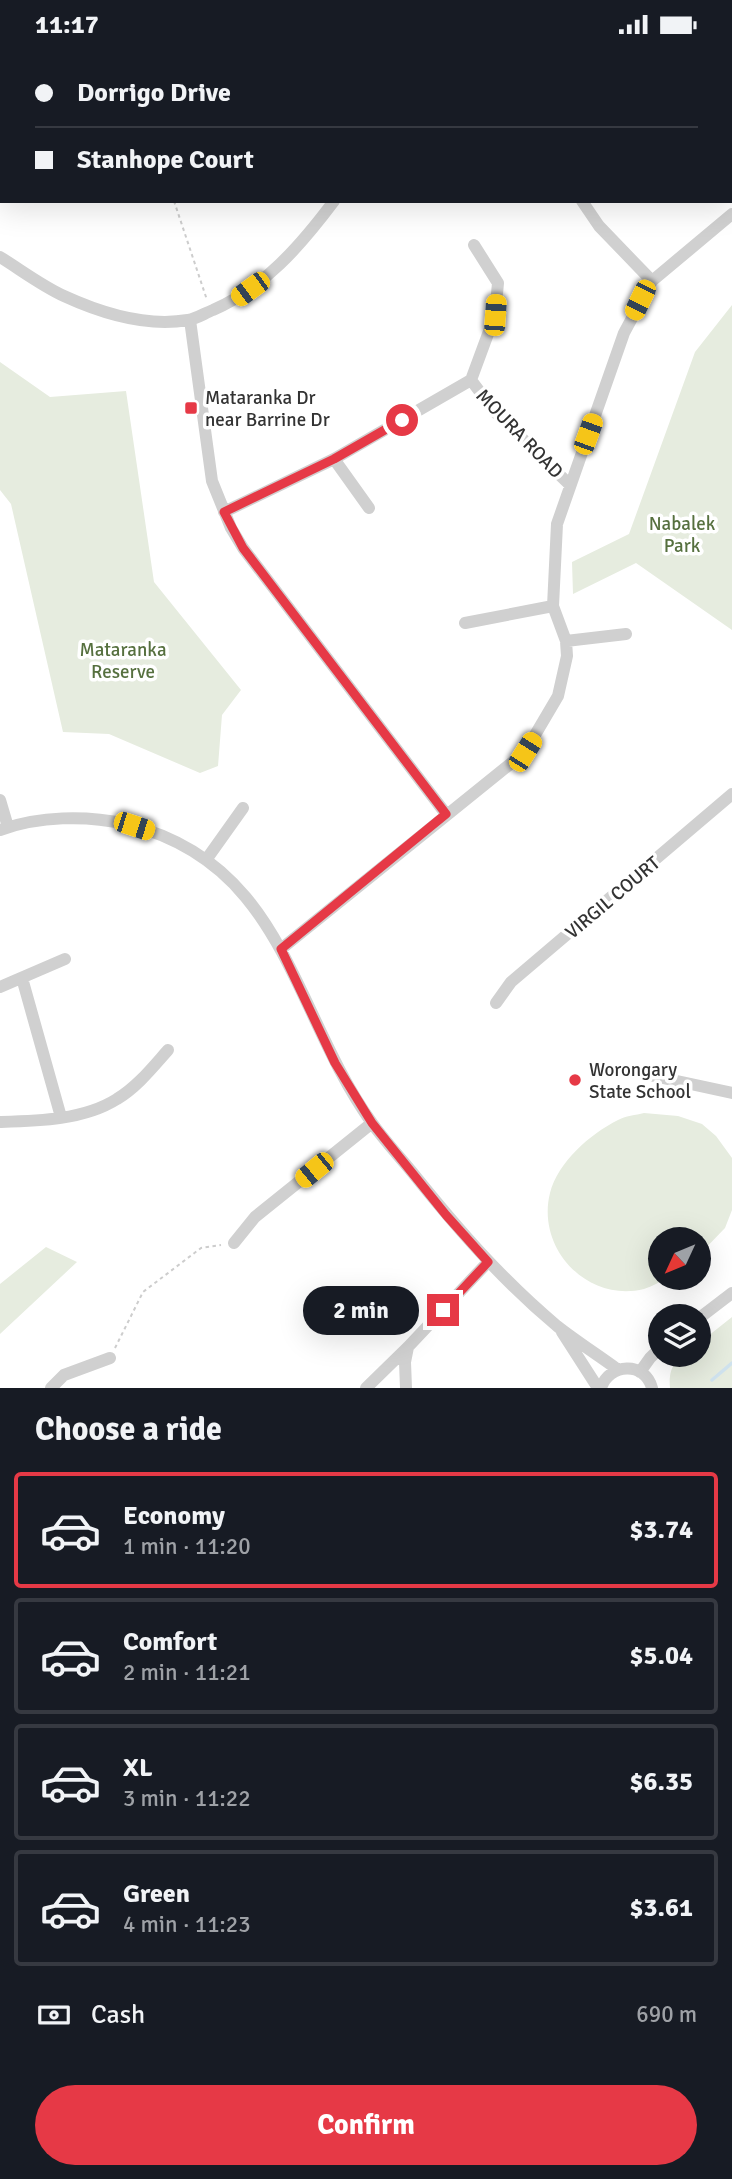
<!DOCTYPE html>
<meta charset="utf-8">
<style>
:root{--surface:#171b24;--page:#242831;--text:#f1f3f6;--muted:#9ea1a6;--line:#363941;--accent:#e63946}
body{margin:0;font-family:Signika,sans-serif;background:var(--page);color:var(--text);height:100vh;display:flex;flex-direction:column;font-size:26px;white-space:nowrap}
*{box-sizing:border-box;margin:0}
p{font-size:23px;color:var(--muted)}
.icon{flex:none;width:38px;height:38px;fill:none;stroke:currentColor;stroke-width:2;stroke-linecap:round;stroke-linejoin:round}
.map{position:relative;height:1339px;overflow:hidden}
.sheet{display:flex;flex-direction:column;background:var(--surface);flex:1}
.sheet>*{flex:none}
.hud{position:absolute;left:0px;top:0px;width:733px;height:154px;box-shadow:0 7px 28px #0002;display:grid;align-content:center;height:154px;padding:0 35px;background:var(--surface)}
.needle{width:46px;rotate:226deg}
.buttons{position:absolute;left:648px;top:1178px;display:grid;gap:14px}
.buttons a{display:grid;place-items:center;width:63px;height:63px;border-radius:50%;background:var(--surface);box-shadow:0 7px 28px #0002;font-size:35px}
.end{position:absolute;width:32px;height:32px;margin:-16px;border:9px solid #e63946;background:#fff;box-shadow:0 0 0 4px #fff}
.from{border-radius:50%}
.bubble{position:absolute;height:49px;border-radius:24px;background:var(--surface);box-shadow:0 7px 28px #0002;font-size:23px;font-weight:800;line-height:49px;text-align:center}
.car{position:absolute;width:21px;height:42px;margin:-21px -10px;border-radius:9px;box-shadow:0 0 5px 2px #0007;background:linear-gradient(#f5c518 24%,#345 0 40%,#f5c518 0 76%,#345 0 86%,#f5c518 0)}
.hud b{display:flex;align-items:center;gap:24px;height:66px;font-size:26px}
.hud b+b{border-top:2px solid var(--line)}
.hud i{width:18px;height:18px;background:var(--text)}
ul{padding:0;list-style:none}
li{display:flex;align-items:center;gap:21px;height:116px;margin:0 14px 10px;padding:0 21px;border:4px solid var(--line);border-radius:7px}
li div{flex:1}
li b{display:block;font-size:26px}
li em{font-style:normal;font-weight:800}
li.on{border-color:var(--accent)}
li>.icon{width:63px;height:63px;stroke-width:1.5}
h2{padding:0 35px;font-size:32px;line-height:84px}
.pay{display:flex;align-items:center;gap:18px;height:77px;padding:0 35px;font-size:26px}
.pay p{margin-inline-start:auto}
.button{display:flex;gap:14px;margin-top:auto;padding:14px 35px}
.button a{flex:1;height:80px;border-radius:42px;background:var(--accent);color:#fff;font-size:28px;font-weight:800;line-height:80px;text-align:center}
.status{display:flex;justify-content:space-between;align-items:center;height:49px;padding:0 35px;background:var(--surface);direction:ltr}
.status svg{height:19px;fill:currentColor}
.map>svg:first-child{display:block}
.green{fill:#e6ecdf}
.lines{fill:none;stroke-linecap:round;stroke-linejoin:round}
.stream{stroke:#cfe2ee;stroke-width:3.5}
.path{stroke:#cdcdcd;stroke-width:2;stroke-dasharray:3.5 3.5;stroke-linecap:butt}
.minor{stroke:#d0d0d0;stroke-width:12}
.route{stroke:#e63946;stroke-width:9}
.poi-dot{fill:#e63946;stroke:#fff;stroke-width:2.5}
.labels{text-anchor:middle;stroke-width:7;stroke-linejoin:round;paint-order:stroke}
.poi-label{font-size:19px;fill:#333;stroke:#fff;text-anchor:start}
.street-label{font-size:19px;fill:#333;stroke:#fff}
.park-label{font-size:19px;fill:#56703f;stroke:#fff}
</style>
<div class="status"><b>11:17</b><svg viewBox="0 0 49 12"><path d="M0 12V9h3v3zM5 12V6h3v6zM10 12V3h3v9zM15 12V0h3v12zM26 1h20v11H26zM47 4h2v5h-2z"/></svg></div>
<div class="map">
<svg width="732" height="1339" viewBox="0 0 732 1339">
<rect width="100%" height="100%" fill="#fff"/>
<path class="green" d="M732,256V581L636,514L573,545L572,513L629,485L695,303Z
M0,313L50,348L126,342L154,533L241,641L222,666L218,717L200,724L109,685L63,683L11,455L0,441Z
M644,1064L678,1067L702,1075L716,1087L732,1109V1161L725,1179L698,1207V1190H660V1228L669,1229C661,1232 653,1237 644,1240C588,1254 536,1200 550,1144C558,1113 590,1085 618,1071C625,1067 636,1066 644,1064Z
M46,1198L77,1213L0,1285V1235Z
M732,1268V1339H670C668,1318 676,1306 698,1306V1295Z"/>
<g class="lines">
<path class="stream" d="M712,1331L732,1314"/>
<path class="path" d="M174,152L207,251
M115,1299L143,1243L201,1199L221,1196"/>
<path class="minor" d="M645,0L646,2
M103,2L104,0
M445,2L446,0
M1,51L2,52
M582,152L599,177L652,232
M0,208C21,221 42,237 64,247C101,264 147,278 188,271C196,270 205,264 213,261C264,239 301,196 334,152
M190,271L212,432L231,479L243,499L446,765
M471,331L495,363L570,436
M334,410L369,459
M224,463L334,410L471,331L495,266L498,234L474,196
M465,574L553,557
M566,592L626,585
M0,751L8,778
M0,781C39,767 86,766 126,775C285,813 291,961 372,1074C384,1091 399,1107 412,1123C457,1179 502,1231 557,1277C576,1292 598,1306 617,1320
M206,811L243,759
M281,900L525,703L558,647L567,607L566,592L553,557L557,475L624,284L652,232L732,165
M22,929L61,1068
M0,938L65,910
M496,954L511,933L732,745
M649,1026L732,1044
M0,1073C38,1072 84,1071 117,1050C137,1038 152,1019 168,1001
M234,1194L255,1168L372,1074
M698,1270L732,1244
M562,1283L598,1339
M640,1323L650,1309L660,1299
M51,1339L64,1326L110,1309
M366,1339L408,1298L488,1213
M406,1339L405,1313L408,1298
M601,1339C609,1314 645,1312 652,1339"/>
</g>
<g class="lines">
<path class="route" d="M402,371L334,410L224,463L243,499L446,765L281,900L335,1014L372,1074L446,1166L488,1213L443,1261"/>
</g>
<g class="poi-dot">
<rect x="184" y="352" width="14" height="14" rx="3.5"/>
<circle cx="575" cy="1031" r="7"/>
</g>
<g class="labels">
<g class="poi-label">
<text x="205" y="355">Mataranka Dr<tspan x="205" dy="22">near Barrine Dr</tspan></text>
<text x="589" y="1027">Worongary<tspan x="589" dy="22">State School</tspan></text>
</g>
<g class="street-label">
<text transform="translate(520 384) rotate(46)" y="7">MOURA ROAD</text>
<text transform="translate(612 848) rotate(-40)" y="7">VIRGIL COURT</text>
</g>
<g class="park-label">
<text x="682" y="481">Nabalek<tspan x="682" dy="22">Park</tspan></text>
<text x="123" y="607">Mataranka<tspan x="123" dy="22">Reserve</tspan></text>
</g>
</g>
</svg>
<div class="buttons">
<a><svg class="needle" viewBox="-14 -14 28 28"><path d="M0-13l5 13h-10z" fill="#e53935"/><path d="M0 13l5-13h-10z" fill="#9ea1a6"/></svg></a>
<a><svg class="icon" aria-label="layers" viewBox="0 0 24 24"><path d="M12 4l9 5-9 5-9-5zM3 14l9 5 9-5"/></svg></a>
</div>
<i class="end from" style="left:402px;top:371px"></i>
<i class="end" style="left:443px;top:1261px"></i>
<div class="bubble" style="left:303px;top:1237px;width:116px">2 min</div>
<i class="car" style="left:250px;top:240px;rotate:234deg"></i>
<i class="car" style="left:640px;top:251px;rotate:206deg"></i>
<i class="car" style="left:495px;top:266px;rotate:4deg"></i>
<i class="car" style="left:588px;top:385px;rotate:20deg"></i>
<i class="car" style="left:525px;top:703px;rotate:32deg"></i>
<i class="car" style="left:134px;top:777px;rotate:108deg"></i>
<i class="car" style="left:314px;top:1121px;rotate:231deg"></i>
<div class="hud">
<b><i class="from"></i>Dorrigo Drive</b>
<b><i></i>Stanhope Court</b>
</div>
</div>
<section class="sheet">
<h2>Choose a ride</h2>
<ul>
<li class="on"><svg class="icon" aria-label="car" viewBox="0 0 24 24"><path d="M5 17H2v-5l4-1 3-4h7l3 4 3 1v5h-3M9 17h6M6 11h13"/><circle cx="7" cy="17" r="2"/><circle cx="17" cy="17" r="2"/></svg><div><b>Economy</b><p>1 min · 11:20</p></div><em>$3.74</em></li>
<li><svg class="icon" aria-label="car" viewBox="0 0 24 24"><path d="M5 17H2v-5l4-1 3-4h7l3 4 3 1v5h-3M9 17h6M6 11h13"/><circle cx="7" cy="17" r="2"/><circle cx="17" cy="17" r="2"/></svg><div><b>Comfort</b><p>2 min · 11:21</p></div><em>$5.04</em></li>
<li><svg class="icon" aria-label="car" viewBox="0 0 24 24"><path d="M5 17H2v-5l4-1 3-4h7l3 4 3 1v5h-3M9 17h6M6 11h13"/><circle cx="7" cy="17" r="2"/><circle cx="17" cy="17" r="2"/></svg><div><b>XL</b><p>3 min · 11:22</p></div><em>$6.35</em></li>
<li><svg class="icon" aria-label="car" viewBox="0 0 24 24"><path d="M5 17H2v-5l4-1 3-4h7l3 4 3 1v5h-3M9 17h6M6 11h13"/><circle cx="7" cy="17" r="2"/><circle cx="17" cy="17" r="2"/></svg><div><b>Green</b><p>4 min · 11:23</p></div><em>$3.61</em></li>
</ul>
<div class="pay"><svg class="icon" aria-label="cash" viewBox="0 0 24 24"><path d="M3 7h18v10H3z"/><circle cx="12" cy="12" r="2"/></svg>Cash<p>690 m</p></div>
<div class="button"><a>Confirm</a></div>
</section>
